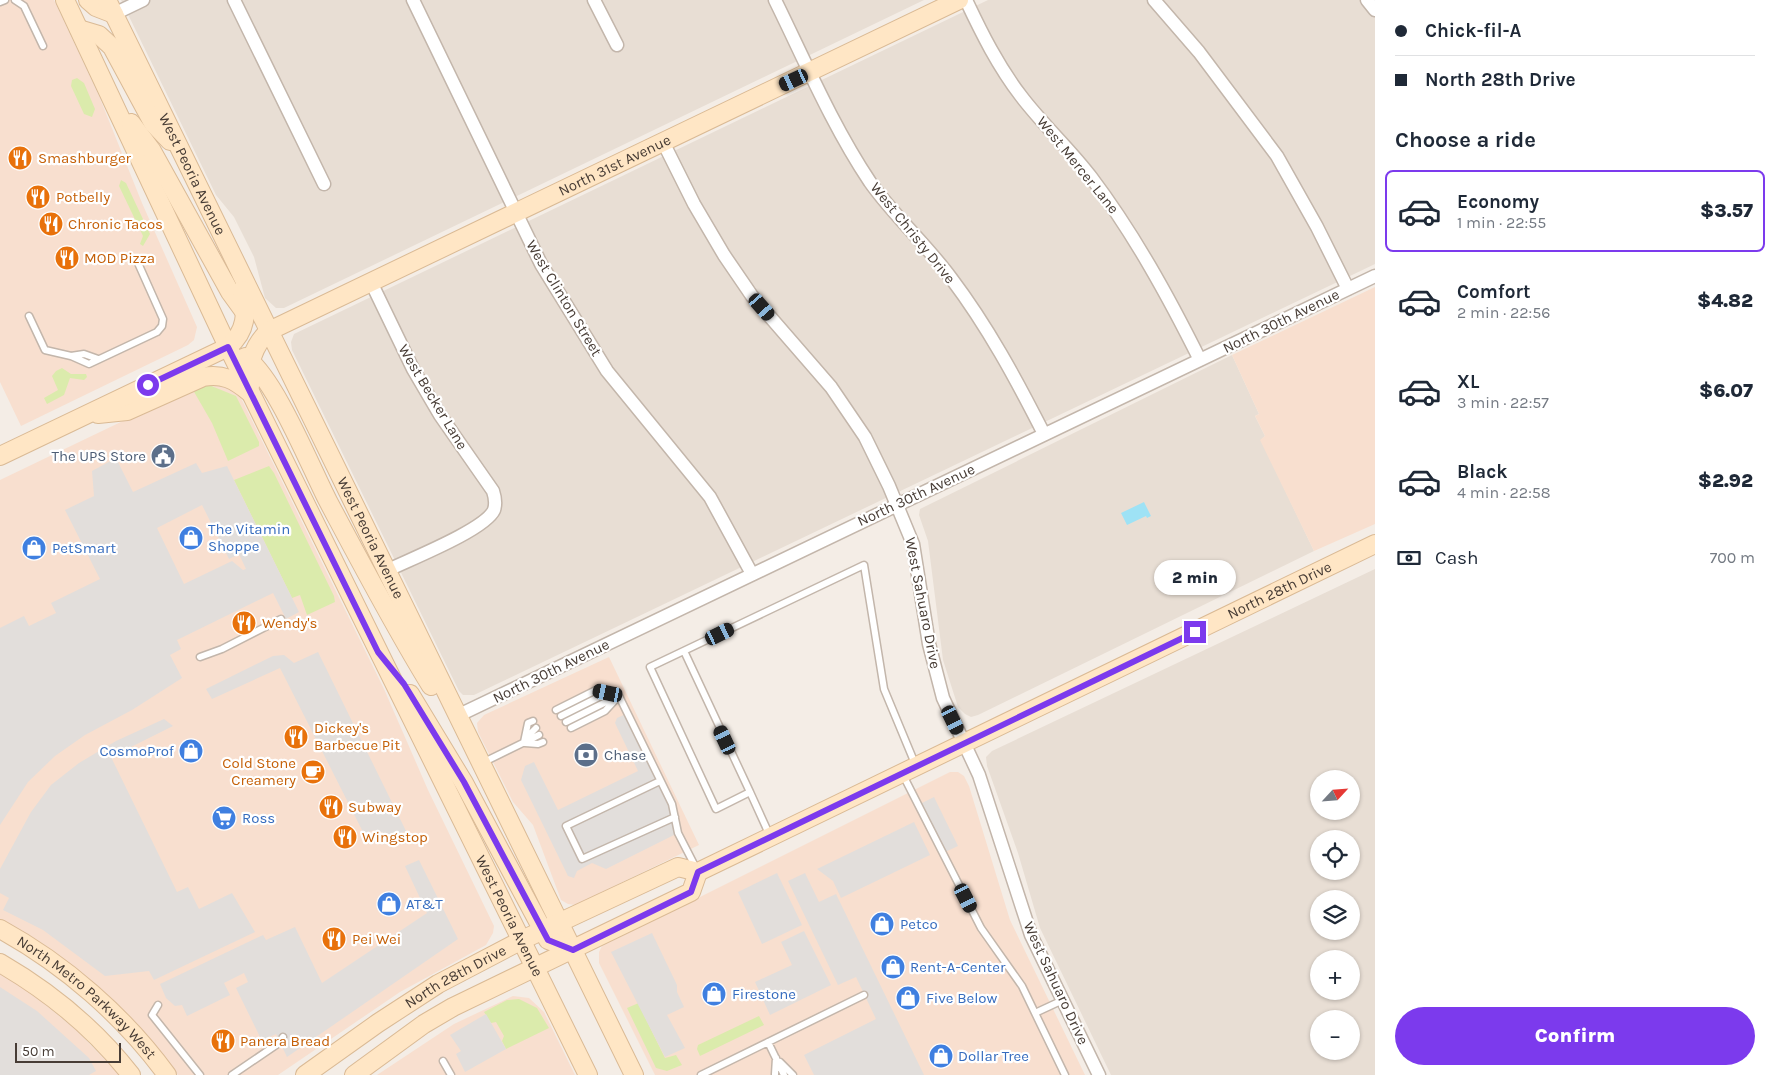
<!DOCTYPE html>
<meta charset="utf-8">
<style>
:root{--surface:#fff;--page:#f2f2f3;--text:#1f2937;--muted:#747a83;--line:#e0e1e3;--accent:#7c3aed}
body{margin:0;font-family:Karla,sans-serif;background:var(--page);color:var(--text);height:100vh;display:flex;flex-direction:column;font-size:19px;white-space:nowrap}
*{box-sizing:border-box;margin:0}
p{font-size:16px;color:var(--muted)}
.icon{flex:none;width:28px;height:28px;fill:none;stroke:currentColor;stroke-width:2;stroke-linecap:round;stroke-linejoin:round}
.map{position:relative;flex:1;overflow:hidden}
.sheet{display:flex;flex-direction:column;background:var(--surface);width:400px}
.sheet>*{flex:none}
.hud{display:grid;align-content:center;height:110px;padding:0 20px;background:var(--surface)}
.needle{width:32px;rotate:64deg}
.controls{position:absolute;left:1310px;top:770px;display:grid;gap:10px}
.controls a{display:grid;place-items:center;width:50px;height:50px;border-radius:50%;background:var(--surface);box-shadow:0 1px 4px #0004;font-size:25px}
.scale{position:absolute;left:15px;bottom:12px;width:106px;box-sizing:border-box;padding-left:5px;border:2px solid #473c35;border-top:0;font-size:14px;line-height:18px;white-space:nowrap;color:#473c35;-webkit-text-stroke:4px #fff;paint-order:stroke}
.end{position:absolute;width:22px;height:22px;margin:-11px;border:6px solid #7c3aed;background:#fff;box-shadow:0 0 0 2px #fff}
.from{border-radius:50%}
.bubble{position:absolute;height:35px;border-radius:18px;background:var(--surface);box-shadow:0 1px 4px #0004;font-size:16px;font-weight:800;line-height:35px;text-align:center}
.car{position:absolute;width:15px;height:30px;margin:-15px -8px;border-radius:6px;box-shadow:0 0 4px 1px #0007;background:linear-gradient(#222 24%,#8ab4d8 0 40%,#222 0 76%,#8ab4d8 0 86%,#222 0)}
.hud b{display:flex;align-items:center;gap:18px;height:48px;font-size:19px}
.hud b+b{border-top:1px solid var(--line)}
.hud i{width:12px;height:12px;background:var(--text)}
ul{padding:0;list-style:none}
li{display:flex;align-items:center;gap:15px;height:82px;margin:0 10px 8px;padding:0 10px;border:2px solid transparent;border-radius:8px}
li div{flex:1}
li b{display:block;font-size:19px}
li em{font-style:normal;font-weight:800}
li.active{border-color:var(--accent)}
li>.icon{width:45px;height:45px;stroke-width:1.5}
h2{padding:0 20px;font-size:22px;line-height:60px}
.pay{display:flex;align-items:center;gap:12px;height:55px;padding:0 20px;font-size:19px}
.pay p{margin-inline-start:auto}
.button{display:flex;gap:10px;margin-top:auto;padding:10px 20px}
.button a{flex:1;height:58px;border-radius:30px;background:var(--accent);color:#fff;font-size:20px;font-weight:800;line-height:58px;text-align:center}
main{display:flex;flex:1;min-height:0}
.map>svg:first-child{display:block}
.residential{fill:#e8ded4;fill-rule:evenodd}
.commercial{fill:#f8dfcf}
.green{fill:#dbebac}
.parking{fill:#e2dedb;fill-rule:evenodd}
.water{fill:#9ee2f5}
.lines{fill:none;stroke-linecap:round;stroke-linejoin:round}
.lane-casing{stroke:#c3b6ab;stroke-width:9}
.street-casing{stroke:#c3b6ab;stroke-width:15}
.secondary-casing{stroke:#daba95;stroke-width:20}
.lane{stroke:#fff;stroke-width:6}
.street{stroke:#fff;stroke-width:12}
.secondary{stroke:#ffe6c5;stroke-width:18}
.route{stroke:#7c3aed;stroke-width:6}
.labels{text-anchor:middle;stroke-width:4.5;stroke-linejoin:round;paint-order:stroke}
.food-label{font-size:15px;fill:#c56008;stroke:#fff;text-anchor:start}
.street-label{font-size:15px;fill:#473c35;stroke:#fff}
.service-label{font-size:15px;fill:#4e5e75;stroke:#fff;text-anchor:end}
.shop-label{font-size:15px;fill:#366cbe;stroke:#fff;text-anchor:start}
</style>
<main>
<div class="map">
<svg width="1375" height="1075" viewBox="0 0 1375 1075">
<rect width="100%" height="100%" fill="#f4ede6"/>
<path class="residential" d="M121,0H924L284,308H276L265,298L254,257L234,217L216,195Z
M988,0H1375V264L474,695H463L459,691L292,350L291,342L294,334Z
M1232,355L1259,414L1255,416L1265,436L1261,440L1314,551L978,715L971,717L965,714L958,707L943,660L928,541L919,515L920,509Z
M1375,569V1075H1111L1040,928L1018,853L987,766L986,757L992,751ZM1319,779H1351V811H1319ZM1319,839H1351V871H1319ZM1319,899H1351V931H1319ZM1319,959H1351V991H1319ZM1319,1019H1351V1051H1319Z"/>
<path class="commercial" d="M0,0H54L99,96L142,203L197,327L194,340L188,345L21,426L0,382Z
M1375,287V524L1314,551L1260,440L1265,436L1255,416L1259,414L1232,355Z
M202,383H225L239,394L384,689L428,790L494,926L493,933L486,945L400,992L278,1075H178L136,1024L95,984L58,955L0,920V480Z
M609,657L699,845L575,905L568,904L561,900L533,825L513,802L478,732L477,723L484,715Z
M950,772H958L964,776L969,786L1010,920L1085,1075H655L599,963V952L602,946Z
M0,973L29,991L77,1031L120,1075H0Z
M513,996L529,998L544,1012L575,1075H377L454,1024Z"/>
<path class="green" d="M77,78L84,83L95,109L92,117L84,114L71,86L72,80Z
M121,180L126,183L150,234L143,246L140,244L143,236L119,186Z
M62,368L71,374H86L87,377L84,380L70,378L64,395L47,404L44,398L58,390L52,376L56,371Z
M209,385L236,396L259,442V446L228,461L212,423L193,390Z
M269,466L274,473L334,596L335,602L307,615L300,595L292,598L234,480Z
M519,999L537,1008L549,1028L506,1049L502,1041L504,1036L496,1022L491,1023L484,1012L507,1000Z
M648,999L649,1005L641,1009L665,1058L676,1055L682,1065L667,1071L656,1068L627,1008Z
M759,1016L764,1025L700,1056L697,1049L698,1045Z"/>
<path class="parking" d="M116,458L133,492L196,463L202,473L227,466L299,612L286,619L273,593L177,640L181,649L170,655L182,678L132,710L85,735L55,756L28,782L0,825V628L24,616L29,626L56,613L51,603L100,579L65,510L94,496L92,471ZM202,505L229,559L239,554L246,569L243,570L232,561L184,584L157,528Z
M318,652L406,831L395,836L373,830L364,834L280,668L212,699L206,689L273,656L284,655L294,663Z
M628,713L672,804L678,833L606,869L592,863L577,871L574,878L568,876L521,780L525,766L534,762L558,810L638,771L615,723L617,718Z
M164,719L173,726L111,757L177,892L188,887L199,909L232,893L255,932L154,980L149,971L105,976L43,930L3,910L9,898L0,893V869L31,812L51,785L79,763L116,741Z
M934,797L958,846L943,853L918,805Z
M914,822L930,855L841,898L833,881L817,869Z
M419,860L458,939L287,1057L276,1034L262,1041L236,988L248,982L244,973L224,983L230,995L187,1016L182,1005L175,1006L166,998L160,984L263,935L266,940L295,927L322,983L427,913L405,866Z
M777,873L802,925L762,944L738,892Z
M805,873L819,902L836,894L924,1075H814L804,1055L876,1019L856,977L838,985L788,881Z
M804,931L831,985L770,1015L755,982L792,965L781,942Z
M652,933L677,985V992L684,1007L667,1015L685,1048L665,1057L611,952Z
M0,987L37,1011L89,1058L96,1071L89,1075H0Z
M486,1014L506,1049L465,1072L456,1054L461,1051L450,1035Z"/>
<path class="water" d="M1144,502L1151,516L1147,518L1146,516L1127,525L1121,513Z"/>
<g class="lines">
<defs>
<path id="lane" d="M15,0L24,6L43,46
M0,2L5,0
M29,316L45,350L71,356L89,364L157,332L162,326L163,319L138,263
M71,356L84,354L98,359
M684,651L750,792
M200,657L222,649L281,619
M619,696L672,804L678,833L696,868
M556,710L596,690L619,696
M561,716L599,697L611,696
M566,722L616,697
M571,728L605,711L617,698
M527,737L536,728
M524,742L528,723L533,721
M525,743L538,744L543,742
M482,763L539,735
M903,775L981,928L1022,986L1035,1013L1063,1000
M660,781L566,826L582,859L675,817
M770,836L750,792L716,809L650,667L864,565L884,689L916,766
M158,1005L152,1015L200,1075
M1035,1013L1065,1075
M768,1042L784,1075
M443,1061L451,1075
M780,1062L793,1075
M775,1074L776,1058
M232,1075L279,1043L283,1037
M701,1075L864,995"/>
<path id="street" d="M234,0L324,184
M413,0L541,264L607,371L710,497L752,574
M594,0L617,45
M775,0C805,61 832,125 870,182C894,216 926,244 951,278C988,327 1016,379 1044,434
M966,0C982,34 998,66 1021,96C1042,124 1069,148 1091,177C1134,234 1168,296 1200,360
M1154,0L1199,52L1277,156L1317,227L1348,289
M1367,0L1375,10
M114,14L143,0
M663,142L694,204L724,255L752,296L831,387L865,437L889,486L913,544L929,644L943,698L979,775L1031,935L1099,1075
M371,282L413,369L440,415L493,491C495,497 496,504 494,510C485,530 408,560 386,571
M457,716L1375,276"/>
<g id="secondary">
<path id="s1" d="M65,0L228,347L588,1075"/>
<path d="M88,0L96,7L114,14"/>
<path id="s2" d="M107,0L634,1075"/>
<path d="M79,29L99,35L112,47L153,123L170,141"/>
<path d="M131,123L152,151L230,292L243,310"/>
<path d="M245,357C275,378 310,466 328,501C361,563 394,626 431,686"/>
<path id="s3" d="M250,386C246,367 254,344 269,331L959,0"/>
<path d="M98,414L127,411L203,377C222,373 235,380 249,392"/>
<path d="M0,456L228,347C247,331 247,313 242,290"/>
<path d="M410,694L464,783L548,940L573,950"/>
<path id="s4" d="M0,929C64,964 124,1016 167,1075"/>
<path d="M0,963C50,992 96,1030 131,1075"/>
<path id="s5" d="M305,1075L378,1023L438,984L522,940L678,867L698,872L1375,544"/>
<path d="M354,1075L424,1024L453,1007L691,892L698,872"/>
</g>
</defs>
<use href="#lane" class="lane-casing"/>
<use href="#street" class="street-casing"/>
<use href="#secondary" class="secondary-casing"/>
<use href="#lane" class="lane"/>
<use href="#street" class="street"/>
<use href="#secondary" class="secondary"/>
</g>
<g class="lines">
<path class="route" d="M148,385L228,347L378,652L404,684L464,782L548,940L573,950L691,892L698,872L1195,632"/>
</g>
<defs>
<symbol id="restaurant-disc" viewBox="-11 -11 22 22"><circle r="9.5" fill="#e8710a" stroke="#fff"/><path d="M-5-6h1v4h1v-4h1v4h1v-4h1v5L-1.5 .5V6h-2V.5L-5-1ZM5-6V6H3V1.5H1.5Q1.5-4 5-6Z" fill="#fff"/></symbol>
<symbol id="civic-disc" viewBox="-11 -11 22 22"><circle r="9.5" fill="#5c6f8a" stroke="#fff"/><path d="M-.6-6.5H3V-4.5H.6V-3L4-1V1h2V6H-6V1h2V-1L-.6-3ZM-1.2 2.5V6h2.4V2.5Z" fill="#fff"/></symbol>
<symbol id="shop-disc" viewBox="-11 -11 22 22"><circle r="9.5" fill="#3f7fe0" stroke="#fff"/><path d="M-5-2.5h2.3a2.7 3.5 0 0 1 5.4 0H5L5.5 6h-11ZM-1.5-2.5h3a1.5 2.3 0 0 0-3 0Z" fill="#fff"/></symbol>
<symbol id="bank-disc" viewBox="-11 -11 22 22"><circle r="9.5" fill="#5c6f8a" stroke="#fff"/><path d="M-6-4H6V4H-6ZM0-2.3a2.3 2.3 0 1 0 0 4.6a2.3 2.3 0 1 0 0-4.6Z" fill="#fff"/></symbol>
<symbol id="cafe-disc" viewBox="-11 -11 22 22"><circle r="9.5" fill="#e8710a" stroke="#fff"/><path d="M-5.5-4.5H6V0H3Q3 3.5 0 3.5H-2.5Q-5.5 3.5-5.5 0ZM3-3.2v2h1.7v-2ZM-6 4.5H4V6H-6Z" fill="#fff"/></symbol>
<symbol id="supermarket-disc" viewBox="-11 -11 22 22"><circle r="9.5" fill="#3f7fe0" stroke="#fff"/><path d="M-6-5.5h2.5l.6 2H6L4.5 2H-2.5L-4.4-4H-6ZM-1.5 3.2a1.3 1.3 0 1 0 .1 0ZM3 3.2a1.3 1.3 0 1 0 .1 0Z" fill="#fff"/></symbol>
</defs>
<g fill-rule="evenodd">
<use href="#restaurant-disc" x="6" y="144" width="28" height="28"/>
<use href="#restaurant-disc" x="24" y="183" width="28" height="28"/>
<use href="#restaurant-disc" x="37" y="210" width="28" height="28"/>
<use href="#restaurant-disc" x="53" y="244" width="28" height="28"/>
<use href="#civic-disc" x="149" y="442" width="28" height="28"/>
<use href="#shop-disc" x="177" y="524" width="28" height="28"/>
<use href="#shop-disc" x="20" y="534" width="28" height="28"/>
<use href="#restaurant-disc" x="230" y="609" width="28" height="28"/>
<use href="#restaurant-disc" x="282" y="723" width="28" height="28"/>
<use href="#shop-disc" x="177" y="737" width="28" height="28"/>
<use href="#bank-disc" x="572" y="741" width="28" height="28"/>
<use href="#cafe-disc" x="299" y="758" width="28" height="28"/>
<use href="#restaurant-disc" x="317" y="793" width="28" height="28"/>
<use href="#supermarket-disc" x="210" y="804" width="28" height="28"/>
<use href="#restaurant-disc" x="331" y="823" width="28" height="28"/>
<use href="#shop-disc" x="375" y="890" width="28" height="28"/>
<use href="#shop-disc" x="868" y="910" width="28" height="28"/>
<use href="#restaurant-disc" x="320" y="925" width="28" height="28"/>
<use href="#shop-disc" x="879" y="953" width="28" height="28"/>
<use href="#shop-disc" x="700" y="980" width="28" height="28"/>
<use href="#shop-disc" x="894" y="984" width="28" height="28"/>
<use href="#restaurant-disc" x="209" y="1027" width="28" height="28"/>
<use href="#shop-disc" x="927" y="1042" width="28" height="28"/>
</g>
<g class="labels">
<g class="food-label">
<text x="38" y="163">Smashburger</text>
<text x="56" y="202">Potbelly</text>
<text x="68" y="229">Chronic Tacos</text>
<text x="84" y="263">MOD Pizza</text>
<text x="262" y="628">Wendy's</text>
<text x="314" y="733">Dickey's<tspan x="314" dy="17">Barbecue Pit</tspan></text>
<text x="296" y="768" text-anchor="end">Cold Stone<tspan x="296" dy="17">Creamery</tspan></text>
<text x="348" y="812">Subway</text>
<text x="362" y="842">Wingstop</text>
<text x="352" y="944">Pei Wei</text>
<text x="240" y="1046">Panera Bread</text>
</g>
<g class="street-label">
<text transform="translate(1078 165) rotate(51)" y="5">West Mercer Lane</text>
<text dy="5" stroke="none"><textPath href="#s3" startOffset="444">North 31st Avenue</textPath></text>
<text dy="5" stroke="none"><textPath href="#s2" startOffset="194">West Peoria Avenue</textPath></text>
<text transform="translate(913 233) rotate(51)" y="5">West Christy Drive</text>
<text transform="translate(564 298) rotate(59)" y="5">West Clinton Street</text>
<text transform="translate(1281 321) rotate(-26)" y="5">North 30th Avenue</text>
<text transform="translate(433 397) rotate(59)" y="5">West Becker Lane</text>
<text transform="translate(916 495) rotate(-25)" y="5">North 30th Avenue</text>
<text dy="5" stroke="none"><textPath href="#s2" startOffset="599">West Peoria Avenue</textPath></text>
<text dy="5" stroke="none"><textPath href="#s5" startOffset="1095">North 28th Drive</textPath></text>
<text transform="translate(923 603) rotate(79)" y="5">West Sahuaro Drive</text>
<text transform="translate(551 671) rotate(-26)" y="5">North 30th Avenue</text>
<text dy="5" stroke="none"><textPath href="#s1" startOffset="1018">West Peoria Avenue</textPath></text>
<text dy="5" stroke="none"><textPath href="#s5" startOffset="180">North 28th Drive</textPath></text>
<text transform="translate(1056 983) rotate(65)" y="5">West Sahuaro Drive</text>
<text dy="5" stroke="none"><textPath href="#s4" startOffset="111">North Metro Parkway West</textPath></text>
</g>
<g class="service-label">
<text x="146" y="461">The UPS Store</text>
<text x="604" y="760" text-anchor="start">Chase</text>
</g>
<g class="shop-label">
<text x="208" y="534">The Vitamin<tspan x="208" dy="17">Shoppe</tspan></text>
<text x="52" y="553">PetSmart</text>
<text x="174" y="756" text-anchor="end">CosmoProf</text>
<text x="242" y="823">Ross</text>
<text x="406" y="909">AT&amp;T</text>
<text x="900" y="929">Petco</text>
<text x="910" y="972">Rent-A-Center</text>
<text x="732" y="999">Firestone</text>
<text x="926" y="1003">Five Below</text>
<text x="958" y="1061">Dollar Tree</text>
</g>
</g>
</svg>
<div class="controls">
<a><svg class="needle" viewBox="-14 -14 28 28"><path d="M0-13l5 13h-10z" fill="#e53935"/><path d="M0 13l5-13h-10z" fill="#747a83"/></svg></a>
<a><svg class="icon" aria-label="locate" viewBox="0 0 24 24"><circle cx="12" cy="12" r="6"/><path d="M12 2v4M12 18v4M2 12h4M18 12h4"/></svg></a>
<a><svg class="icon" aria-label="layers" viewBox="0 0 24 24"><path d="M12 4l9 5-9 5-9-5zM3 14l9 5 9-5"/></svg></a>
<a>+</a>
<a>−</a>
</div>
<div class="scale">50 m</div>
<i class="end from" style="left:148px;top:385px"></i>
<i class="end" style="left:1195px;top:632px"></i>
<div class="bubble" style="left:1154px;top:560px;width:82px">2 min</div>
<i class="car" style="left:794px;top:80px;rotate:245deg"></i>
<i class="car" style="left:762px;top:307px;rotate:139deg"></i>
<i class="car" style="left:720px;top:634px;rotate:64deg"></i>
<i class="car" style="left:608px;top:693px;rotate:282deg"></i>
<i class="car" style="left:953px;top:720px;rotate:154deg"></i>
<i class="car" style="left:725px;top:740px;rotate:335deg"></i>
<i class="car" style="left:966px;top:898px;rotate:153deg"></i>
</div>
<section class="sheet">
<div class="hud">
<b><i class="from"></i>Chick-fil-A</b>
<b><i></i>North 28th Drive</b>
</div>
<h2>Choose a ride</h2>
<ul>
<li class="active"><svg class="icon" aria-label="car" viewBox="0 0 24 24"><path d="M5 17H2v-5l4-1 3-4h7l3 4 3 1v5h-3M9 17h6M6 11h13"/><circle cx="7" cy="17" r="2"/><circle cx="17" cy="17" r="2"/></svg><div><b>Economy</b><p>1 min · 22:55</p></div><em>$3.57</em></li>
<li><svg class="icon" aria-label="car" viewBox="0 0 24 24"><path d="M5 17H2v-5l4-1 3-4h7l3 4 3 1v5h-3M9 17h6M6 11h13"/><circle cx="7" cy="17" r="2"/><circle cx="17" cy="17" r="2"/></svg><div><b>Comfort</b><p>2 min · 22:56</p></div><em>$4.82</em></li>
<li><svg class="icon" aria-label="car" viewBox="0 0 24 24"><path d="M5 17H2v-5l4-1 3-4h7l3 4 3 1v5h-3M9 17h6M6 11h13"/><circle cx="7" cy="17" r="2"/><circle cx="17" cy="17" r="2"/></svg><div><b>XL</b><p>3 min · 22:57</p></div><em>$6.07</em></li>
<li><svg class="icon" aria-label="car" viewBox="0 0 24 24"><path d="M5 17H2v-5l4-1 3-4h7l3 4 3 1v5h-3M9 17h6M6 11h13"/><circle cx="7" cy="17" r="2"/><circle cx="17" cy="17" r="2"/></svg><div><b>Black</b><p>4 min · 22:58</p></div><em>$2.92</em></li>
</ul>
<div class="pay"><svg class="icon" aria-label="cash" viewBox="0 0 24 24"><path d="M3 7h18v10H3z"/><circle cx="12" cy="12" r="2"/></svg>Cash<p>700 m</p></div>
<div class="button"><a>Confirm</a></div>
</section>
</main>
